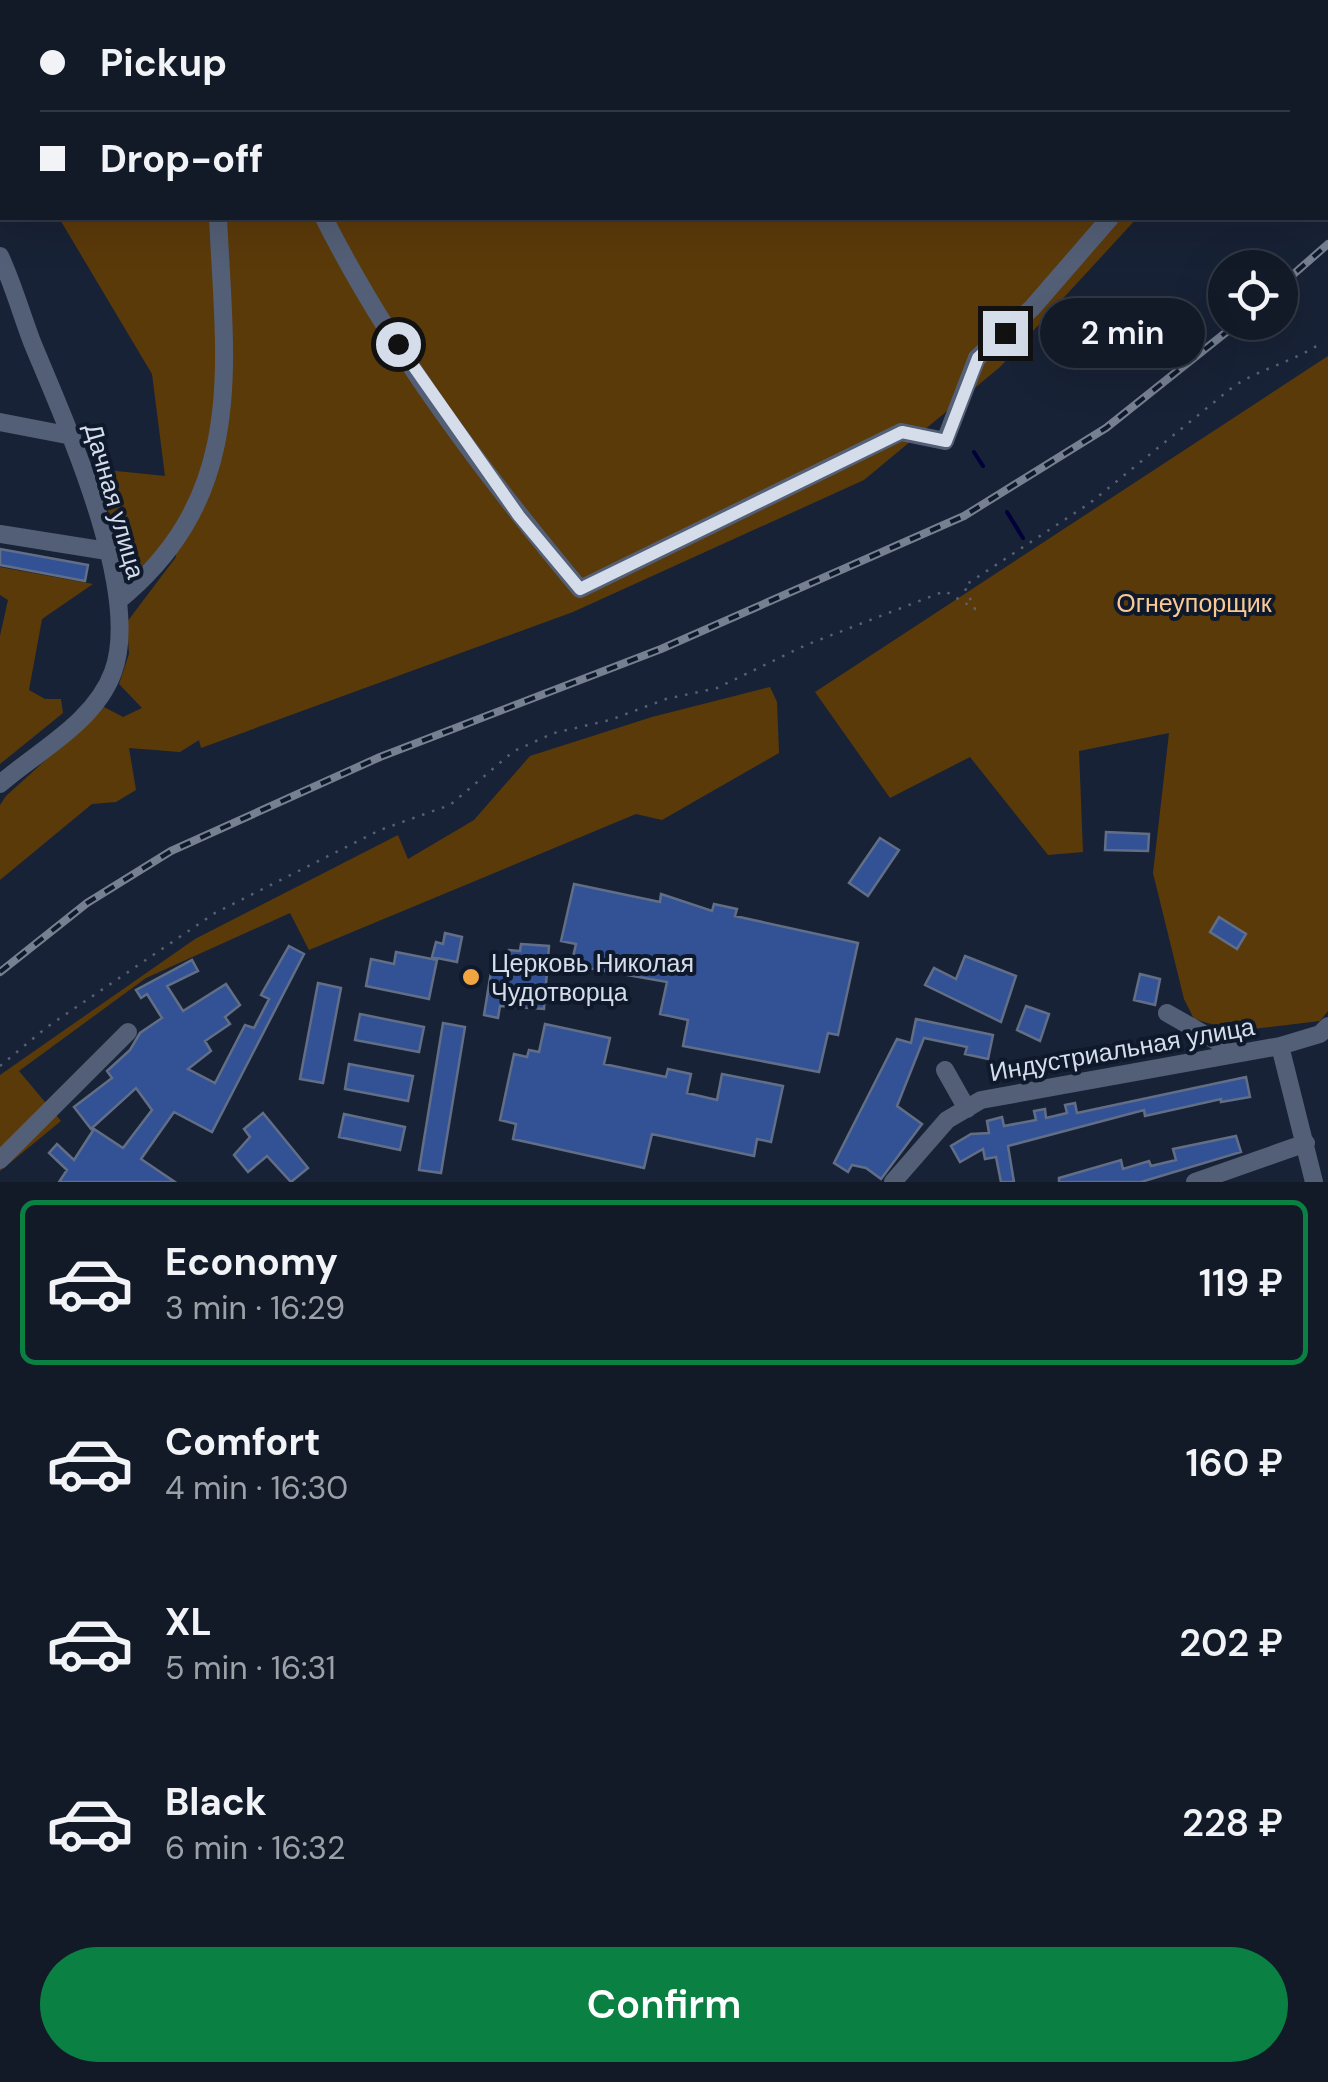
<!DOCTYPE html>
<meta charset="utf-8">
<style>
:root{--surface:#121a28;--page:#1b2330;--text:#f1f3f6;--muted:#9ca1a8;--line:#313845;--accent:#0b8043}
body{margin:0;font-family:"DM Sans",sans-serif;background:var(--page);color:var(--text);height:100vh;display:flex;flex-direction:column;font-size:38px;white-space:nowrap}
*{box-sizing:border-box;margin:0}
p{font-size:32px;color:var(--muted)}
.icon{flex:none;width:55px;height:55px;fill:none;stroke:currentColor;stroke-width:2;stroke-linecap:round;stroke-linejoin:round}
.map{position:relative;height:1182px;overflow:hidden}
.panel{display:flex;flex-direction:column;background:var(--surface);flex:1}
.panel>*{flex:none}
.banner{position:absolute;left:0px;top:0px;width:1330px;height:220px;box-shadow:0 10px 40px #0002,0 0 0 2px var(--line);display:grid;align-content:center;height:220px;padding:0 40px;background:var(--surface)}
.fabs{position:absolute;left:1208px;top:250px;display:grid;gap:20px}
.fabs a{display:grid;place-items:center;width:90px;height:90px;border-radius:50%;background:var(--surface);box-shadow:0 10px 40px #0002,0 0 0 2px var(--line);font-size:50px}
.end{position:absolute;width:45px;height:45px;margin:-22px;border:12px solid #d5ddea;background:#111;box-shadow:0 0 0 5px #111}
.from{border-radius:50%}
.bubble{position:absolute;height:70px;border-radius:35px;background:var(--surface);box-shadow:0 10px 40px #0002,0 0 0 2px var(--line);font-size:32px;font-weight:600;line-height:70px;text-align:center}
.banner b{display:flex;align-items:center;gap:35px;height:95px;font-size:38px}
.banner b+b{border-top:2px solid var(--line)}
.banner i{width:25px;height:25px;background:var(--text)}
ul{padding:18px 0 0;list-style:none}
li{display:flex;align-items:center;gap:30px;height:165px;margin:0 20px 15px;padding:0 20px;border:5px solid transparent;border-radius:15px}
li div{flex:1}
li b{display:block;font-size:38px}
li em{font-style:normal;font-weight:600}
li.on{border-color:var(--accent)}
li>.icon{width:90px;height:90px;stroke-width:1.5}
.action{display:flex;gap:20px;margin-top:auto;padding:20px 40px}
.action a{flex:1;height:115px;border-radius:60px;background:var(--accent);color:#fff;font-size:40px;font-weight:600;line-height:115px;text-align:center}
.map>svg:first-child{display:block}
.green{fill:#5b3a0a}
.lines{fill:none;stroke-linecap:round;stroke-linejoin:round}
.stream{stroke:#00003a;stroke-width:4}
.building{fill:#325295;stroke:#616e86;stroke-width:2.5}
.path{stroke:#576172;stroke-width:2.5;stroke-dasharray:2.5 8;stroke-linecap:butt}
.minor{stroke:#535f76;stroke-width:18}
.rail-casing{stroke:#778091;stroke-width:8}
.rail{stroke:#0f192c;stroke-width:4;stroke-dasharray:11;stroke-linecap:butt}
.route{stroke:#d5ddea;stroke-width:12}
.poi-dot{fill:#f1a540;stroke:#0f192c;stroke-width:4}
.labels{text-anchor:middle;stroke-width:8;stroke-linejoin:round;paint-order:stroke}
.street-label{font-size:25px;fill:#d5ddea;stroke:#0f192c}
.park-label{font-size:25px;fill:#f8c993;stroke:#0f192c}
.poi-label{font-size:25px;fill:#d5ddea;stroke:#0f192c;text-anchor:start}
</style>
<div class="map">
<svg width="1328" height="1182" viewBox="0 0 1328 1182">
<rect width="100%" height="100%" fill="#182236"/>
<path class="green" d="M0,0H1328V156V2H2V123Z
M59,218H1137L1000,367L864,480L573,612L201,748L199,740L180,752L129,748L136,790L116,802L92,804L0,880V805L6,796L104,707L123,717L142,708L119,684L129,654L127,622L176,557L173,539L145,568L123,569L97,469L165,476L152,374Z
M1328,356V1011L1320,1021L1235,1031L1194,1019L1184,999L1153,873L1169,733L1079,751L1083,852L1048,855L970,757L890,798L815,692Z
M0,567L93,584L42,619L29,690L45,699H61L63,713L0,764V636L8,600L0,595Z
M770,687L777,702L779,753L662,820L636,814L309,950L290,913L146,978L19,1071L61,1121L0,1171V1075L195,939L398,835L408,859L474,820L530,756L652,717Z"/>
<g class="lines">
<path class="stream" d="M974,452L983,466
M1007,512L1023,538"/>
</g>
<path class="building" d="M0,549L88,565L85,581L0,565Z
M1106,832L1149,834L1148,851L1105,850Z
M880,838L899,850L868,896L849,883Z
M574,884L660,902L661,894L712,911L714,904L737,909L735,916L858,943L838,1035L828,1033L819,1072L683,1046L688,1020L660,1014L667,982L571,965L576,944L561,941Z
M1219,917L1246,934L1237,949L1210,932Z
M445,933L462,937L457,962L432,957L436,942L443,944Z
M521,944L549,946L544,1009L500,1006L498,1018L484,1015L491,972L507,974L509,950L520,951Z
M289,946L304,954L212,1132L174,1112L141,1159L175,1182H59L67,1170L49,1153L57,1144L74,1160L94,1129L123,1148L152,1110L136,1088L91,1129L74,1107L112,1078L107,1071L130,1050L140,1033L162,1018L147,994L141,998L136,990L192,960L198,971L167,986L183,1011L226,984L240,1005L225,1017L230,1024L205,1041L211,1051L188,1069L215,1083L245,1025L254,1028L269,999L261,995Z
M396,952L437,960L429,999L366,986L371,959L394,964Z
M965,956L1016,976L1001,1022L925,985L934,968L956,979Z
M1140,974L1160,979L1155,1005L1134,1000Z
M318,983L341,988L323,1083L300,1079Z
M1026,1006L1049,1014L1040,1041L1017,1030Z
M360,1014L424,1027L419,1052L355,1040Z
M916,1019L993,1035L988,1059L965,1054L967,1047L924,1038L897,1106L922,1124L881,1179L866,1168L852,1165L848,1172L834,1163L897,1039L911,1043Z
M443,1023L465,1027L441,1173L419,1170Z
M545,1024L610,1038L604,1064L666,1077L668,1069L691,1074L687,1093L717,1100L722,1074L783,1086L771,1142L757,1139L754,1156L652,1134L644,1168L513,1139L516,1124L500,1120L514,1054L527,1057L529,1050L539,1052Z
M349,1064L413,1076L408,1101L345,1089Z
M1246,1077L1250,1097L1221,1102V1099L1145,1116L1144,1110L1008,1146L1014,1182H1001L996,1157L985,1159L983,1149L960,1162L951,1146L971,1134L989,1133L987,1121L1002,1117L1004,1126L1036,1120L1034,1111L1045,1109L1046,1118L1067,1113L1065,1105L1075,1103L1077,1113Z
M263,1113L308,1168L291,1182L267,1156L248,1172L234,1155L250,1137L244,1129Z
M344,1114L405,1127L400,1150L339,1137Z
M1236,1136L1241,1152L1141,1182H1059V1178L1121,1160L1123,1169L1149,1161L1151,1166L1176,1160L1173,1149Z"/>
<g class="lines">
<path class="path" d="M0,1066L47,1027L215,913L380,830L450,805L514,751L554,733L610,720L666,699L717,688L806,645L945,591L975,609L964,586L1090,503L1234,386C1262,368 1293,362 1321,343"/>
<path class="minor" d="M209,0V2
M1316,2L1318,0
M324,218C391,351 485,475 580,589L901,432L945,441L977,358L1032,308L1110,218
M0,256C13,284 21,313 32,342C64,420 143,591 113,672C95,722 38,751 0,784
M0,422L72,436
M0,534L107,551
M118,601C248,495 225,366 218,218
M1167,1013L1237,1053
M1280,1046L1314,1182
M945,1070L967,1109
M0,1160L128,1032
M893,1182L947,1120L981,1100L1280,1046L1320,1034L1328,1026
M1195,1182L1306,1143"/>
<defs>
<path id="rail" d="M1280,286L1328,244
M0,972L87,903L171,851L380,757L661,649L964,516L1106,428L1239,322"/>
</defs>
<use href="#rail" class="rail-casing"/>
<use href="#rail" class="rail"/>
</g>
<g class="lines">
<path class="route" d="M398,344L519,516L580,589L902,432L946,441L978,358L1005,333"/>
</g>
<circle class="poi-dot" cx="471" cy="977" r="10"/>
<g class="labels">
<g class="street-label">
<text transform="translate(115 501) rotate(74)" y="9">Дачная улица</text>
<text transform="translate(1122 1049) rotate(-10)" y="9">Индустриальная улица</text>
</g>
<g class="park-label">
<text x="1194" y="612">Огнеупорщик</text>
</g>
<g class="poi-label">
<text x="491" y="972">Церковь Николая<tspan x="491" dy="29">Чудотворца</tspan></text>
</g>
</g>
</svg>
<div class="fabs">
<a><svg class="icon" aria-label="locate" viewBox="0 0 24 24"><circle cx="12" cy="12" r="6"/><path d="M12 2v4M12 18v4M2 12h4M18 12h4"/></svg></a>
</div>
<i class="end from" style="left:398px;top:344px"></i>
<i class="end" style="left:1005px;top:333px"></i>
<div class="bubble" style="left:1040px;top:298px;width:165px">2 min</div>
<div class="banner">
<b><i class="from"></i>Pickup</b>
<b><i></i>Drop-off</b>
</div>
</div>
<section class="panel">
<ul>
<li class="on"><svg class="icon" aria-label="car" viewBox="0 0 24 24"><path d="M5 17H2v-5l4-1 3-4h7l3 4 3 1v5h-3M9 17h6M6 11h13"/><circle cx="7" cy="17" r="2"/><circle cx="17" cy="17" r="2"/></svg><div><b>Economy</b><p>3 min · 16:29</p></div><em>119 ₽</em></li>
<li><svg class="icon" aria-label="car" viewBox="0 0 24 24"><path d="M5 17H2v-5l4-1 3-4h7l3 4 3 1v5h-3M9 17h6M6 11h13"/><circle cx="7" cy="17" r="2"/><circle cx="17" cy="17" r="2"/></svg><div><b>Comfort</b><p>4 min · 16:30</p></div><em>160 ₽</em></li>
<li><svg class="icon" aria-label="car" viewBox="0 0 24 24"><path d="M5 17H2v-5l4-1 3-4h7l3 4 3 1v5h-3M9 17h6M6 11h13"/><circle cx="7" cy="17" r="2"/><circle cx="17" cy="17" r="2"/></svg><div><b>XL</b><p>5 min · 16:31</p></div><em>202 ₽</em></li>
<li><svg class="icon" aria-label="car" viewBox="0 0 24 24"><path d="M5 17H2v-5l4-1 3-4h7l3 4 3 1v5h-3M9 17h6M6 11h13"/><circle cx="7" cy="17" r="2"/><circle cx="17" cy="17" r="2"/></svg><div><b>Black</b><p>6 min · 16:32</p></div><em>228 ₽</em></li>
</ul>
<div class="action"><a>Confirm</a></div>
</section>
